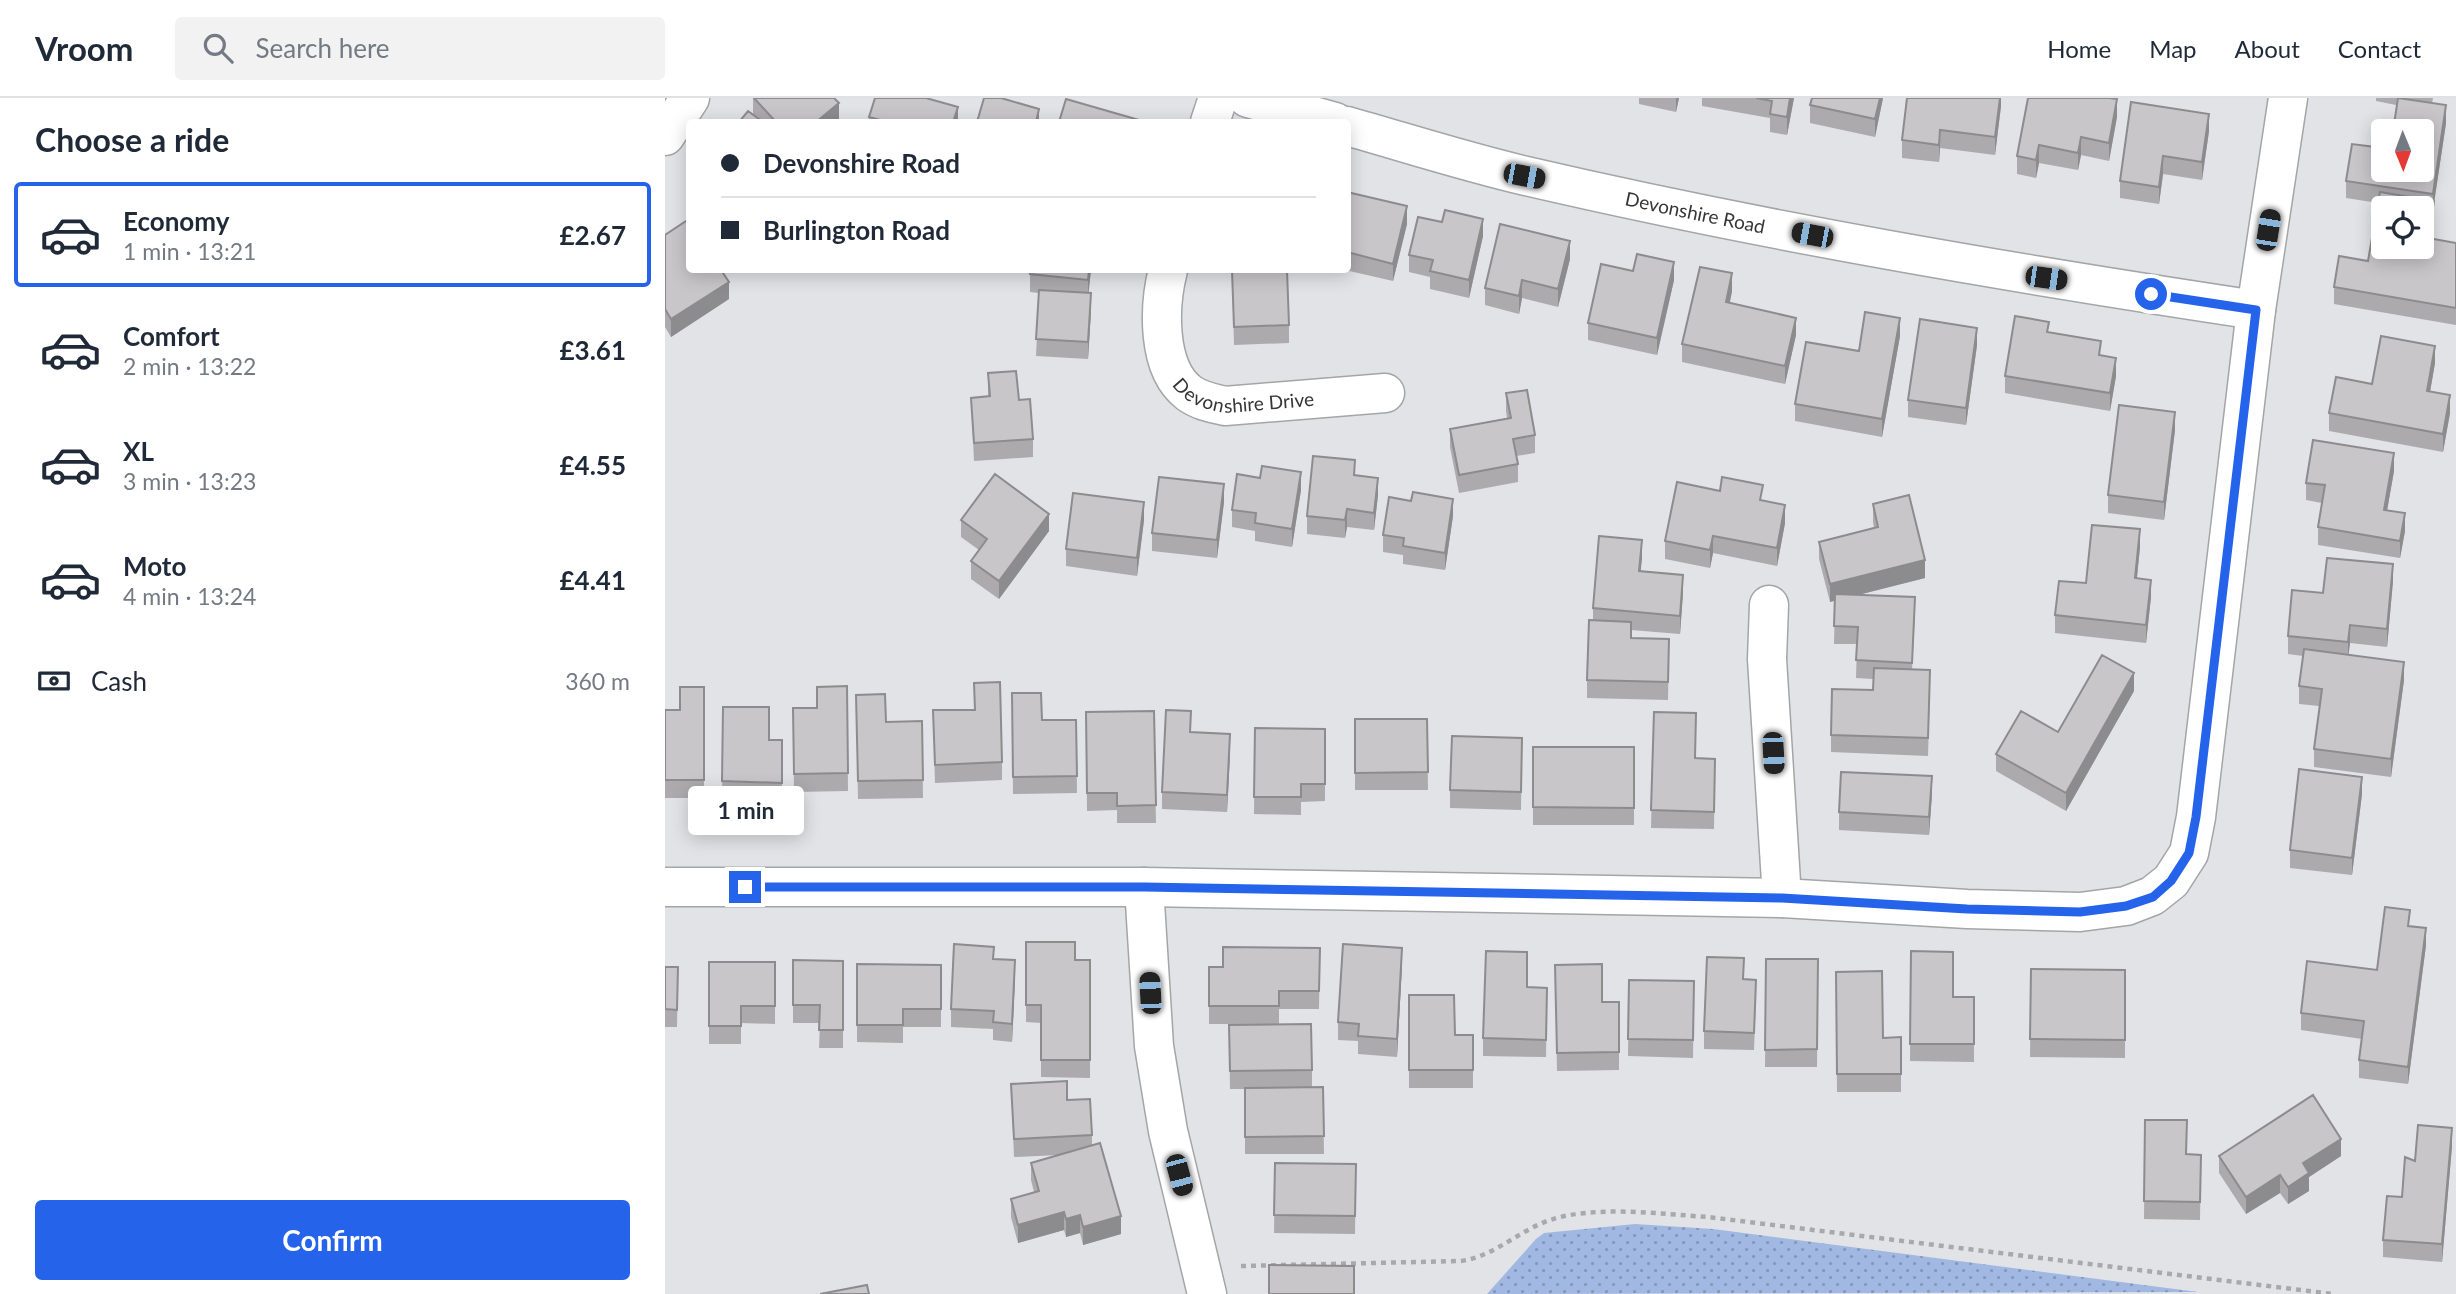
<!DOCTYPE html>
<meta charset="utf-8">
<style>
:root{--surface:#fff;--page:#f2f2f3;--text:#1f2937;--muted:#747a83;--line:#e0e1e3;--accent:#2563eb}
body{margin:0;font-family:Lato,sans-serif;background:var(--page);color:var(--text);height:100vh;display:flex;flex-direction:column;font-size:26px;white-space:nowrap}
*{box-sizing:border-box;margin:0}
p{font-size:23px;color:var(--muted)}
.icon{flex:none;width:38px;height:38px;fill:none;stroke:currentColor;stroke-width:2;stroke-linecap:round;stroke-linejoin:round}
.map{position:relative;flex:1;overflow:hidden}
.sheet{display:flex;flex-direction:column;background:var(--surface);width:665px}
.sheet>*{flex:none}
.top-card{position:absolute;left:21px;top:21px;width:665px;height:154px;border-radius:7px;box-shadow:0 4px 18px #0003;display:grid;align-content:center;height:154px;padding:0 35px;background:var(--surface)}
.needle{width:46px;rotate:179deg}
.controls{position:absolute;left:1706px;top:21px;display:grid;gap:14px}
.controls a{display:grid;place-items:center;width:63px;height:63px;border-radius:7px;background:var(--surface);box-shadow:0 4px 18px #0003;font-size:35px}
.end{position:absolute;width:32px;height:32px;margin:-16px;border:9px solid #2563eb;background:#fff;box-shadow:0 0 0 4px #fff}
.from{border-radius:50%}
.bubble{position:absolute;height:49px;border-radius:7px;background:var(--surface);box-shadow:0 4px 18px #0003;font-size:23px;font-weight:700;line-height:49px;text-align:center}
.car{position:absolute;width:21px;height:42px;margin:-21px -10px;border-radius:9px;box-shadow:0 0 5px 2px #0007;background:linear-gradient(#222 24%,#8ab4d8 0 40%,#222 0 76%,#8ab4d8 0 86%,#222 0)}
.top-card b{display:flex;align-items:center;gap:24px;height:66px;font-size:26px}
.top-card b+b{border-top:2px solid var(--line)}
.top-card i{width:18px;height:18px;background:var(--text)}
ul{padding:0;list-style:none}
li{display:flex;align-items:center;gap:21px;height:105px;margin:0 14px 10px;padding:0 21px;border:4px solid transparent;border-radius:7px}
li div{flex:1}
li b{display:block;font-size:26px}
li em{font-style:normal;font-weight:700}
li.active{border-color:var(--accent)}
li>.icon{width:63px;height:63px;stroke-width:1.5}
h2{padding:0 35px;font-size:32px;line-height:84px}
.pay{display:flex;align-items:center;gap:18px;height:77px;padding:0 35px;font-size:26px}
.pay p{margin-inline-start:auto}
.cta{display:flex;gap:14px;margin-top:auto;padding:14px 35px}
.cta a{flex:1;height:80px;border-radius:7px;background:var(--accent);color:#fff;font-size:28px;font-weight:700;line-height:80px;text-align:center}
header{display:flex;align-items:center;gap:42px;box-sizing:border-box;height:98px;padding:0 35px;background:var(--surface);border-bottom:2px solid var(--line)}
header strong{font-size:33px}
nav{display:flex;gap:38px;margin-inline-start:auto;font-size:24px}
.search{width:490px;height:63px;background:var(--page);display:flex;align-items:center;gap:18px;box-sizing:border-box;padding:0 24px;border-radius:7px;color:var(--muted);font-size:26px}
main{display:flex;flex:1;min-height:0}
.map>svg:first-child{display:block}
.garden{fill:url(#garden-dots)}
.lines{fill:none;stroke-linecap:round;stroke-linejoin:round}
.minor-casing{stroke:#a3a5a7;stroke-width:41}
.path{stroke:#a8a9ac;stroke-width:4.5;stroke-dasharray:5 5;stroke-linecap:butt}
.minor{stroke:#fff;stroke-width:38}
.wall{fill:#acaaad}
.shaded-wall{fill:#8c8b8d}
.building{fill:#c8c6c9;stroke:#8c8b8d;stroke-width:2;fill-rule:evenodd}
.route{stroke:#2563eb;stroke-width:9}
.labels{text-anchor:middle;stroke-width:6;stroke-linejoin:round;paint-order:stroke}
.street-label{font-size:19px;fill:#353637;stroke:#eff1f3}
</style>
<header>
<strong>Vroom</strong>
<div class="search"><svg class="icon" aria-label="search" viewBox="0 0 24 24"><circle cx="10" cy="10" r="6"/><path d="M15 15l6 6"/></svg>Search here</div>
<nav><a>Home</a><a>Map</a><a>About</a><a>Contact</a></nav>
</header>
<main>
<section class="sheet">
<h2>Choose a ride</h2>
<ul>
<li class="active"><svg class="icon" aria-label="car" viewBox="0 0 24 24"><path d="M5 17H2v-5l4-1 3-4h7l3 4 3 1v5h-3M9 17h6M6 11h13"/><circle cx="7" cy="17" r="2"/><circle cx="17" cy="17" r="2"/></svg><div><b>Economy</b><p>1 min · 13:21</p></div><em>£2.67</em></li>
<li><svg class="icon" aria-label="car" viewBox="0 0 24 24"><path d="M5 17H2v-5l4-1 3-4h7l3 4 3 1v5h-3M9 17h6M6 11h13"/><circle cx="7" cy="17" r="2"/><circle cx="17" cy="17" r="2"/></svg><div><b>Comfort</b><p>2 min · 13:22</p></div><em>£3.61</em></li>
<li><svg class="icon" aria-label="car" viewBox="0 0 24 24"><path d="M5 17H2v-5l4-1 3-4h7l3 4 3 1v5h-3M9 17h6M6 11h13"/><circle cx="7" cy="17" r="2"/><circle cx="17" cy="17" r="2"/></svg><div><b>XL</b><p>3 min · 13:23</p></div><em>£4.55</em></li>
<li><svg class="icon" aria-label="car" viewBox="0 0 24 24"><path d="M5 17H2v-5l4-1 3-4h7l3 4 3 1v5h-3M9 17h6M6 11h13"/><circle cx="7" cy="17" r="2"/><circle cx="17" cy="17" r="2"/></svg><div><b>Moto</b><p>4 min · 13:24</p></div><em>£4.41</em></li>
</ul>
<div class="pay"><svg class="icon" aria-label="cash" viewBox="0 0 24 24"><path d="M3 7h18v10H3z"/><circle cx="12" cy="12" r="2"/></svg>Cash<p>360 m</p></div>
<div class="cta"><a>Confirm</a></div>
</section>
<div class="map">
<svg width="1791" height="1196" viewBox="0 0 1791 1196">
<defs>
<pattern id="garden-dots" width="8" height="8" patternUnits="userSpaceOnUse" patternTransform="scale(1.75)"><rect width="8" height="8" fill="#a1b8e3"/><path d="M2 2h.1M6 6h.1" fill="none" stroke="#8496b9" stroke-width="1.8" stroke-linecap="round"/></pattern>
</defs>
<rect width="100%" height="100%" fill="#e2e3e6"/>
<path class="garden" d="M970,1126L1048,1131L1533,1194L822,1196L871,1141L879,1135Z"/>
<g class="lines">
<defs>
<g id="minor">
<path d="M583,0L670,24"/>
<path d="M545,24L553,0"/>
<path id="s1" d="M682,28C742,45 801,64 861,78C1102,134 1346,175 1591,212"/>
<path d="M0,38L25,0"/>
<path id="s2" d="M503,172C494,207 491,270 524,295C535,303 547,305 560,308L720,295"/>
<path d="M1104,507L1102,561L1117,800"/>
<path d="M0,789H479L1117,800L1302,811L1415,814L1461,808L1487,798L1506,783L1524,755L1531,719L1591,212L1623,0"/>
<path d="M479,789L489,948L503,1033L542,1196"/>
</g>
</defs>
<use href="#minor" class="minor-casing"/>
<path class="path" d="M576,1168L796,1163C830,1158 853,1133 885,1122C930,1107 995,1116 1043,1119L1668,1196"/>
<use href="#minor" class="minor"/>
</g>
<path class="wall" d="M88,0H169L174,23L172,24H74L90,18L88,16Z
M974,0H1014L1011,14L974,6Z
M1037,0H1129L1122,37L1105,34V20L1037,8Z
M1147,0H1218L1210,39L1145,25V7Z
M1336,0V8L1330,57L1275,50L1274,64L1237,60V42Z
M1363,0L1452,19L1444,63L1416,57L1413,72L1374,65L1371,80L1352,76V58Z
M1711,0H1768L1767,5L1781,25L1769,105V121L1766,141L1791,145V227L1669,206V189L1703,163L1713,105L1681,100V83L1757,72L1731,7L1711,3Z
M204,19L293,24H204Z
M1544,33L1537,82L1498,76L1494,106L1455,100V83Z
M682,94L742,126L728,183L680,172H682Z
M0,137L64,201L6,239L0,229Z
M818,138L804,200L765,191V179L744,174V157Z
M905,161L893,209L857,200L854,216L820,207V190Z
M426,172L423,195L426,213L423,261L371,258L374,195L365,194V176Z
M567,172L624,227V245L569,247Z
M1009,182L992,257L923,242V225Z
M1067,193L1065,205L1131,237L1120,286L1017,264V246Z
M1384,234L1451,278L1445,313L1340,295V278Z
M1235,238L1217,339L1130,323V306L1194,253Z
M1312,247L1301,327L1243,319V302Z
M1770,265L1765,294L1785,315L1778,354L1664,333V315L1707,286Z
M323,275L354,302L368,341V359L309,363L306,300L323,298Z
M841,295L870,337V355L851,358L853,366V384L794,395L785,349V331L842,320L841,313Z
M1510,332L1499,422L1443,415V397Z
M1729,373L1722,412L1740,433L1735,460L1653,447V429L1657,405L1641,402V385Z
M690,377L713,397L709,432L682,429L680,440L642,436V418Z
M636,392L627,449L590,443V433L567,429V412Z
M1098,403L1120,425L1112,468L1048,455L1045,470L1000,461V443Z
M559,404L552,460L487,453V435Z
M1208,406L1260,480L1193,497L1250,517L1247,572L1265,590L1263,658L1166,654V637L1208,592V581L1191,580L1192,546H1169L1170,502L1165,504L1154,461V444L1209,430L1208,424Z
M788,418L780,472L738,466V457L718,454V437Z
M296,422L384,433L334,501L306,481V463L314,452L296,439Z
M479,422L472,478L401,468V451Z
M1475,449L1472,480L1486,499L1481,545L1390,535V517L1421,485Z
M977,460L975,473L1018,495L1015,536L966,532V540L1004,541L1003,602L922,600V582L928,522V510Z
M1728,483L1722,549L1685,545L1683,556L1739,582L1726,679L1649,669V651L1654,608L1634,606V588L1638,558L1623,556V538L1658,495Z
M309,585L337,664V682L270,685L268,612H310Z
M182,588L183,693L129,694L128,610H152Z
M39,589V700H0V612H15Z
M1469,593L1401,713L1331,673V656L1393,634Z
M347,595L377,622H411L412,695L348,696Z
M191,597L221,624L257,623L258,700L193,701Z
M58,609L104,642H117V702L57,701Z
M489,613L491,725H452V712L422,713L421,614Z
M989,614L1030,660L1050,661L1049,731L986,730Z
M690,621H762L763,692H690Z
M590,630L660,631V703L636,704V717L589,716Z
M526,634L565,654L562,714L497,711V694Z
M857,640L856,712L785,710V692Z
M868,649H969V727H868Z
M1267,696L1264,737L1174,732V714Z
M1697,696L1687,777L1625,770V752Z
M1745,828L1761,847L1743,986L1694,980V962L1697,941L1636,932V915L1712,872Z
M361,844L410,862H425V980L376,979V925L361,924Z
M655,850L654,911H614V926H544V869H558Z
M1246,853L1288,899H1309V964L1245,963Z
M329,861L350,880L347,944L328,942V931L286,929V911Z
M1101,861H1153L1152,969H1100Z
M128,862L178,863V950H154L155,925H128Z
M44,864H110V926L76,925V946H44Z
M192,866L276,867V929H238V945L192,944Z
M737,867L732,959L693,956V943L673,942V924Z
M890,867L937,904H954V972L892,973Z
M0,869H13L12,929H0Z
M1366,871L1460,872V960L1365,959Z
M1171,874L1218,940L1236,939V994H1172Z
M1079,881L1091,900L1089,952L1039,951V933Z
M964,882L1029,883L1028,960L963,958Z
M862,889L882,890L881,959L818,958V940Z
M744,897L790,937H808V990H744Z
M564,927L647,972V990L658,989L659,1056H580V991H565Z
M346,986L402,1002L427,1037V1048L456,1136L418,1147L415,1135L401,1139L399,1132L353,1145L346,1119V1101L369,1094L366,1082V1065L394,1057L349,1059Z
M1480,1022L1521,1056L1536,1057L1535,1122L1479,1121Z
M1787,1048L1777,1164L1718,1159V1142L1737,1099L1750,1063Z
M1554,1058H1676L1644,1079V1093L1623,1106L1615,1095L1581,1116L1554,1075Z
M610,1065L691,1066L690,1136L609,1135Z"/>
<path class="shaded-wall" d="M1011,0H1014L1011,14Z
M1125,0H1129L1122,37V19Z
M1215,0H1218L1210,39V21Z
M1335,0H1336V8L1330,57V39Z
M1452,1V19L1444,63V45Z
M174,5V23L172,24H151Z
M1781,7V25L1769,105V121L1763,158V140L1768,111V96Z
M293,9V24H288Z
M374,11V24H371Z
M1544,16V33L1537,82V64Z
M1275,32V50L1274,64V47Z
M1416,39V57L1413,72V55Z
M1374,47V65L1371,80V62Z
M1498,58V76L1494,106V89Z
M742,108V126L728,183V166Z
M818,121V138L804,200V182Z
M905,143V161L893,209V191Z
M1009,164V182L992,257V240Z
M424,172H426L423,200V182Z
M1067,175V193L1061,221V204Z
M857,182V200L854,216V198Z
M64,184V201L6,239V221Z
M426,195V213L423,261V244Z
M1131,220V237L1120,286V268Z
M1235,220V238L1217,339V321Z
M1312,230V247L1301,327V310Z
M1770,248V265L1762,311V293Z
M1451,260V278L1445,313V295Z
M1785,297V315L1778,354V336Z
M1510,314V332L1499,422V404Z
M1729,355V373L1719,430V412Z
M636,374V392L627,449V431Z
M713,380V397L709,432V415Z
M559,386V404L552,460V442Z
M788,401V418L780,472V455Z
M479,404V422L472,478V460Z
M1120,407V425L1112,468V450Z
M682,411V429L680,440V422Z
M1740,415V433L1735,460V443Z
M384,416V433L334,501V483Z
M1475,431V449L1470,498V480Z
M1048,438V455L1045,470V452Z
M977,442V460L974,491V473Z
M1260,462V480L1165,504V486Z
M1728,466V483L1722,549V531Z
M1018,477V495L1015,536V518Z
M1486,482V499L1481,545V527Z
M1685,527V545L1683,562V544Z
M1739,564V582L1726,679V661Z
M1469,575V593L1401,713V695Z
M565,636V654L562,714V697Z
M1267,678V696L1264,737V719Z
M1697,679V696L1687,777V760Z
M1761,830V847L1743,986V969Z
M737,850V867L732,959V941Z
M350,862V880L347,944V926Z
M1787,1030V1048L1777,1164V1146Z
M1676,1041V1058L1644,1079V1093L1623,1106V1089L1638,1065Z
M1615,1077V1095L1581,1116V1099Z
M399,1114V1132L353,1145V1127Z
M415,1117V1135L401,1139V1121Z
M456,1118V1136L418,1147V1129Z"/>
<path class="building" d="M89,0H169L174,5L151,24H111Z
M210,0H261L293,9L288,24H223L204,19Z
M319,0H336L374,11L371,24H312Z
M1091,0H1125L1122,19L1105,16L1107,3Z
M1147,0H1215L1210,21L1145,7Z
M1242,0H1335L1330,39L1275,32L1274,47L1237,42Z
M1363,0H1444L1452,1L1444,45L1416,39L1413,55L1374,47L1371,62L1352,58Z
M1733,0L1781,7L1768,96L1681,83L1687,46L1718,50V72H1757V33H1728Z
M401,1L481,24H394Z
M1466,4L1544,16L1537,64L1498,58L1494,89L1455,83Z
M83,13L98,24H74Z
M682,94L742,108L728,166L682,154Z
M1715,94L1769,103L1763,140L1791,145V210L1669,189L1674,158L1703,163ZM1718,110H1757V149H1718Z
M780,112L818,121L804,182L765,173L768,162L744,157L753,119L777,124Z
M24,121V172H56L64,184L6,221L0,211V137Z
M835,126L905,143L893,191L857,182L854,198L820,190Z
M972,156L1009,164L992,240L923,225L936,166L968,173Z
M1035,169L1067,175L1061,204L1131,220L1120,268L1017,246Z
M366,172H424L423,182L365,176Z
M567,172H622L624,227L569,229Z
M374,192L426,195L423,244L371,241Z
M1200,214L1235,220L1217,321L1130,306L1141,244L1194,253Z
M1350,218L1384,224L1382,234L1436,243L1434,257L1451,260L1445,295L1340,278Z
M1255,221L1312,230L1301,310L1243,302Z
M1716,238L1770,248L1762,293L1785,297L1778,336L1664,315L1671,279L1707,286Z
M351,273L354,302L365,301L368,341L309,345L306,300L325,298L323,275Z
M862,292L870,337L848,341L853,366L794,377L785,331L846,320L841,295Z
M1454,307L1510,314L1499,404L1443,397Z
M1648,342L1729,355L1719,412L1740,415L1735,443L1653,429L1660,387L1641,385Z
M648,358L690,362L689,377L713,380L709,415L682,411L680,422L642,418Z
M597,368L636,374L627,431L590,425L591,415L567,412L572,376L595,380Z
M330,376L384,416L334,483L306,463L322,441L296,422Z
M494,379L559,386L552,442L487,435Z
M1057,379L1098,387L1095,402L1120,407L1112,450L1048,438L1045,452L1000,443L1012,384L1055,393Z
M748,394L788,401L780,455L738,448L739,440L718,437L724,399L746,403Z
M408,395L479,404L472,460L401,451Z
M1244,397L1260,462L1165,486L1154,444L1213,429L1208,406Z
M1427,427L1475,431L1470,480L1486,482L1481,527L1390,517L1394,483L1421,485Z
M934,438L977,442L974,473L1018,477L1015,518L928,510Z
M1662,460L1728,466L1722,531L1685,527L1683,544L1623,538L1627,492L1658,495Z
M1170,496L1250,499L1247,565L1191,562L1193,529L1169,528Z
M924,522L966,524V540L1004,541L1003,584L922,582Z
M1639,551L1739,564L1726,661L1649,651L1657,591L1634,588Z
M1437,557L1469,575L1401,695L1331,656L1356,613L1393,634Z
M1209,570L1265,572L1263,640L1166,637L1167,591L1208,592Z
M335,584L337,664L270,667L268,612H310L309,585Z
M182,588L183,675L129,676L128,610H152V589Z
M15,589H39V682H0V612H15Z
M347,595H376L377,622H411L412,678L348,679Z
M220,596L221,624L257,623L258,682L193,683L191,597Z
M58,609H104V642H117V685L57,683Z
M501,612L526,613L525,634L565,636L562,697L497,694Z
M489,613L491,707L452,708V695H422L421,614Z
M989,614L1031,615L1030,660L1050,661L1049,714L986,712Z
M690,621H762L763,674L690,675Z
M590,630L660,631V686H636V699H589Z
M787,638L857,640L856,694L785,692Z
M868,649H969V710L868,709Z
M1634,671L1697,679L1687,760L1625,752Z
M1176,674L1267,678L1264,719L1174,714Z
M1720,809L1745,812L1743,828L1761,830L1743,969L1694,962L1699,923L1636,915L1642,863L1712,872Z
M361,844H410V862H425V962H376V907H361Z
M289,846L329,849L328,861L350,862L347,926L328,924L329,913L286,911Z
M678,846L737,850L732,941L693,938L694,926L673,924Z
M558,849L655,850L654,893H614V908H544V869H558Z
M821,853L862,854V889L882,890L881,942L818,940Z
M1246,853L1288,854V899H1309V946H1245Z
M1042,859L1079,860L1078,881L1091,882L1089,935L1039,933Z
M1101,861H1153L1152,951L1100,952Z
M128,862L178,863V932H154L155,907H128Z
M44,864H110V908H76V928H44Z
M192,866L276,867V911H238V927H192Z
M937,866V904H954V954L892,955L890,867Z
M0,869H13L12,912L0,911Z
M1366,871L1460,872V942L1365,941Z
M1217,873L1218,940L1236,939V976H1172L1171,874Z
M964,882L1029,883L1028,942L963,941Z
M744,897H789L790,937H808V972H744Z
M646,926L647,972L565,973L564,927Z
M402,983V1002L425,1001L427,1037L349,1041L346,986Z
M658,989L659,1038L580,1039V990Z
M1648,997L1676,1041L1638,1065L1644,1075L1623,1089L1615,1077L1581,1099L1554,1058Z
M1480,1022H1522L1521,1056L1536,1057L1535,1104L1479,1103Z
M1753,1027L1787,1030L1777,1146L1718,1142L1722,1098L1737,1099L1740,1059L1750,1063Z
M435,1045L456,1118L418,1129L415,1117L401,1121L399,1114L353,1127L346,1101L374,1093L366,1065Z
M610,1065L691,1066L690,1118L609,1117Z
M604,1167L689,1168V1196H604Z
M202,1187L204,1196H155Z"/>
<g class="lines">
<path class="route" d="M80,789H479L1117,800L1302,811L1415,814L1461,808L1488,799L1506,783L1524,755L1531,719L1591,212L1486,196"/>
</g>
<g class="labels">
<g class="street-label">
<text dy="7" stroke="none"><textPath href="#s1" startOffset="359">Devonshire Road</textPath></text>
<text dy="7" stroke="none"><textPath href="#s2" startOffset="186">Devonshire Drive</textPath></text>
</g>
</g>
</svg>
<div class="controls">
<a><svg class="needle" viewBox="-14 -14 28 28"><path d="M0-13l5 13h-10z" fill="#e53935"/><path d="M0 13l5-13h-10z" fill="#747a83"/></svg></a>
<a><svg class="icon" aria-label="locate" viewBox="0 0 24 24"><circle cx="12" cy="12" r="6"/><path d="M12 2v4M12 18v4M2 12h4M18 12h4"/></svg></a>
</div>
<i class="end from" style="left:1486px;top:196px"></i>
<i class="end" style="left:80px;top:789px"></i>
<div class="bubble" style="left:23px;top:688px;width:116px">1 min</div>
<i class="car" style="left:859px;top:78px;rotate:101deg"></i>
<i class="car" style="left:1603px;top:132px;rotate:9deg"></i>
<i class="car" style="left:1147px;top:137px;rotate:281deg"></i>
<i class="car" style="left:1381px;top:180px;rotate:98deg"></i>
<i class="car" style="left:1108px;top:655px;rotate:177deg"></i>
<i class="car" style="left:485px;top:895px;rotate:357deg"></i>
<i class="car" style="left:514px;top:1077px;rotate:165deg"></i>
<div class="top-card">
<b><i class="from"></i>Devonshire Road</b>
<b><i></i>Burlington Road</b>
</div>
</div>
</main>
